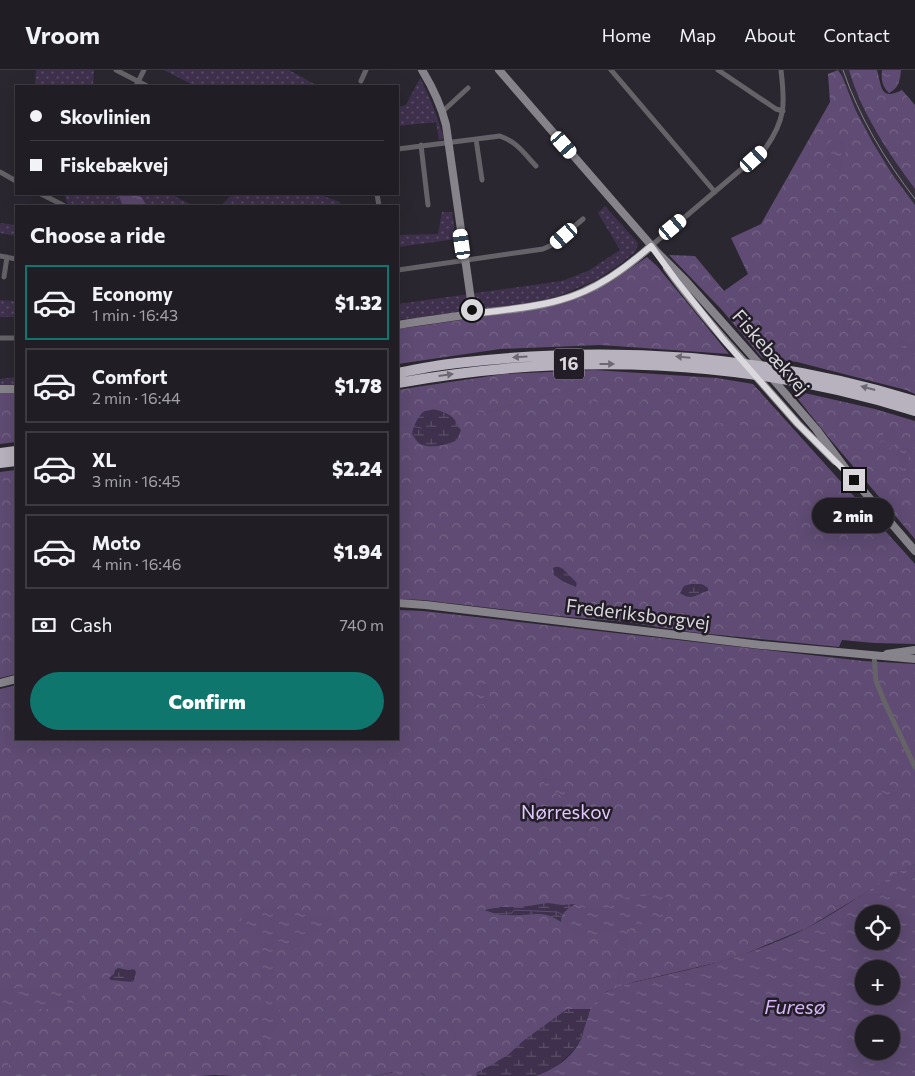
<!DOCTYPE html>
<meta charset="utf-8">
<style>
:root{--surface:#201d24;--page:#28262c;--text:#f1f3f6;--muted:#a2a2a6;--line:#3d3b41;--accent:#0f766e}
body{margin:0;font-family:Commissioner,sans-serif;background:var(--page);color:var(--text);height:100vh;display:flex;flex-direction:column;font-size:19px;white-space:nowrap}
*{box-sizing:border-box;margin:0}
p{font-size:16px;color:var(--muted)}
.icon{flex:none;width:28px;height:28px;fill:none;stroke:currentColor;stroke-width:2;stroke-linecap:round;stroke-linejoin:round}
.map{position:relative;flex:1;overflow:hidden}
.panel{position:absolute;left:15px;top:135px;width:384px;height:535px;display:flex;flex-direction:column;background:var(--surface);border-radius:0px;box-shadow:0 5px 20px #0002,0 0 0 1px var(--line)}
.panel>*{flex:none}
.banner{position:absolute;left:15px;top:15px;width:384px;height:110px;border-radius:0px;box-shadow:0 5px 20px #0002,0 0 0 1px var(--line);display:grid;align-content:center;height:110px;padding:0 15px;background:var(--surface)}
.fabs{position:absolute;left:855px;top:835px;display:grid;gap:10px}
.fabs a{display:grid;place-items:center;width:45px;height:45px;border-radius:50%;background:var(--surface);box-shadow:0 5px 20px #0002,0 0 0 1px var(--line);font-size:25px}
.end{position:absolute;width:22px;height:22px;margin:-11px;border:6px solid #dad7dd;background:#111;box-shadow:0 0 0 2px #111}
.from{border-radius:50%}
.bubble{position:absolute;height:35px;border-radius:18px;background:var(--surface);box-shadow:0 5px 20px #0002,0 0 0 1px var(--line);font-size:16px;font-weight:800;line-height:35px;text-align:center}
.car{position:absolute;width:15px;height:30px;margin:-15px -8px;border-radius:6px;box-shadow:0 0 4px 1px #0007;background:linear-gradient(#fff 24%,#345 0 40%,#fff 0 76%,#345 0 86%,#fff 0)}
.banner b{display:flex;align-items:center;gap:18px;height:48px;font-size:19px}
.banner b+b{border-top:1px solid var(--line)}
.banner i{width:12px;height:12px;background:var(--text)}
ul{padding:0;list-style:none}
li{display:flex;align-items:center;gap:15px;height:75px;margin:0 10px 8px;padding:0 5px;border:2px solid var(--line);border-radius:0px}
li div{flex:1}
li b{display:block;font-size:19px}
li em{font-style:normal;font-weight:800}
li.active{border-color:var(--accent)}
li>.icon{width:45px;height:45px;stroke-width:1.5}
h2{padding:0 15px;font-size:22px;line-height:60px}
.pay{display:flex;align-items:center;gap:12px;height:55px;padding:0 15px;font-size:19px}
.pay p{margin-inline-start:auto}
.primary-button{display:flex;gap:10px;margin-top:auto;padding:10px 15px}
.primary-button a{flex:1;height:58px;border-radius:30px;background:var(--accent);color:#fff;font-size:20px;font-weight:800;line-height:58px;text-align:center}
header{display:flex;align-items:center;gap:30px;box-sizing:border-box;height:70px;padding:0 25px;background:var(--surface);border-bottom:1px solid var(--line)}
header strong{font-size:24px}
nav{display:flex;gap:28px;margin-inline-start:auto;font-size:18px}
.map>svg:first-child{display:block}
.built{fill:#352e3c}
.green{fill:url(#green-dots)}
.forest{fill:url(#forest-crowns)}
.wetland{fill:url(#wetland-marsh)}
.water{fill:url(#water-ripples);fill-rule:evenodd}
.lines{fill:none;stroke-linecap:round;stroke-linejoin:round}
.stream{stroke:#5e4a72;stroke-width:1}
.street{stroke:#656367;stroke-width:5}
.secondary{stroke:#86838a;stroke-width:8}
.highway{stroke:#b7b2bd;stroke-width:10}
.tram{stroke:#838087;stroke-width:1}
.oneway{fill:#6c6872}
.route{stroke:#dad7dd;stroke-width:6}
.labels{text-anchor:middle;stroke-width:5;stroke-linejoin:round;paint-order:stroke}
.shield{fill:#221d26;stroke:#a39fa6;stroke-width:1}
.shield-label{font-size:18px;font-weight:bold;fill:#dad7dd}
.street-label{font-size:19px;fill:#dad7dd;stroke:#221d26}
.park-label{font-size:19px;fill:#e3c8ff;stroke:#221d26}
.water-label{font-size:20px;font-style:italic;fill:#d6b4f8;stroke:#221d26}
</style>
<header>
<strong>Vroom</strong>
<nav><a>Home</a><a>Map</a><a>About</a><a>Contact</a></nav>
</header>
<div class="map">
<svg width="915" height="1006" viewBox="0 0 915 1006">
<defs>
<pattern id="green-dots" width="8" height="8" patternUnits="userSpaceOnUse" patternTransform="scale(1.25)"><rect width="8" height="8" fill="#3f314d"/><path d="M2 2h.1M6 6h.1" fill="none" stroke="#5a4e66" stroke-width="1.8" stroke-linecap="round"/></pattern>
<pattern id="forest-crowns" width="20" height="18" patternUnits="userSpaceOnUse" patternTransform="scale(1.25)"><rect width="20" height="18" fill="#5f4b73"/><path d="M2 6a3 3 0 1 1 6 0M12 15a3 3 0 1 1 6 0" fill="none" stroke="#756486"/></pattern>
<pattern id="wetland-marsh" width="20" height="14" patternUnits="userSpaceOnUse" patternTransform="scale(1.25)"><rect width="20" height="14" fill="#3f314d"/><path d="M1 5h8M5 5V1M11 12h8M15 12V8" fill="none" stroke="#5a4e66"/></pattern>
<pattern id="water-ripples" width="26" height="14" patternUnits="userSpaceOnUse" patternTransform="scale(1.25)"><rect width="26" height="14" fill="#5e4a72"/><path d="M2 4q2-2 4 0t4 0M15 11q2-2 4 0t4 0" fill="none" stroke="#746386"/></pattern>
</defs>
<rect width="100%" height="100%" fill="#2b2730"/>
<path class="built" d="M840,0H849L900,98L915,119V135L892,104L873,73L856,41Z"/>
<path class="green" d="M36,0H94L93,16H35Z
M164,0H289L318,16H195Z
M420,8C431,29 437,46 444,69L439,70L436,52L398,56V37L406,35Z
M65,124H170L194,136H67Z
M232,124H318L340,132V136H221Z
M605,136L638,173L636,181L619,195L596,210L559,226L534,232L398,250V234L562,211L588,201L620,180L598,143Z
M442,142H452L456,169L398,177V165L438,164Z
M0,153L16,155V166L0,163Z
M0,230L16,231V247H0Z
M16,307V315H0V309Z"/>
<path class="forest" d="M838,0L842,6L856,41L873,73L892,104L915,135V324L906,320L797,292L762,288L722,240L669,185L695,186L724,221L748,204L731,168L761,154L830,32L828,4Z
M849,0H877C882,17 880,31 902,20L915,35V119C889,84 861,42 849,0Z
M647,187L657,196L729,284L600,275L500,279L398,294V259L544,238L569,231L588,224L611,212Z
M594,300L717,308L753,314L915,494V574L874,573L842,570L839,577L690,562L627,552L558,546L423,530L398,529V320L416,317L504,304Z
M796,321L875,339L915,351V469L829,368L794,324Z
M0,323H16V372L0,374Z
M16,400V604L0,608V402Z
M398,540L423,541L864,591L915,594V794L897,804L807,858L745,884L724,891L634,912L606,922L583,963L535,1006H425L422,1003L393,1002L374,1006H233L216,1005L201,1006H0V619L16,615V669H398Z"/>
<path class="wetland" d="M433,339C440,341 449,343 454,349C457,352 457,356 461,360L457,370C447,375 431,379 420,374C417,372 414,367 412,364C413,357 418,345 425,341C426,341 432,340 433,339Z
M557,496L563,499L577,513L576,517L564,512L554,505L553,498Z
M691,514H702L708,518V521C697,523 692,532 680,523L684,516Z
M548,833L562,835L576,834C569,838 561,842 561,852C542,838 528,847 507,845C499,845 492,843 484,840L500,837H521Z
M118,898L128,900L134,899L136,902L134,910L132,912L111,910L109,908L114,904L115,900Z
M567,939H591L580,971L575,979L555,998L546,1003L535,1006H477L476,1003L493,994L509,984L523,971Z"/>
<path class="water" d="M882,0H901C900,11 899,18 889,23C882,16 881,10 882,0Z
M833,70L842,71L848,75L846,80L841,98L836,101C827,92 818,78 833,70Z
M118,124H138L142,128L147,136H123Z
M852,246L853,249L850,252L851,262L848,264L844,261L840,255C841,249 846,247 852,246Z
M901,269L911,274H915V284L904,279V277L899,274L898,271Z
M894,354L896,356L894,358L896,362L894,366L896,368L895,371V374L893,376L891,375V377L888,379L889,377L888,374L892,373L893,369L892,367L886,372L882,371L876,376L879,372L878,368H883V364L891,365L889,359Z
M906,376L910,379L913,384L909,382L905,383L909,387L907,395L909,398L908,401L906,402L900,399L898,391L899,387L896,385L891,389L895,382H900L902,378Z
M483,614H488L490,623L488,631L484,634L476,635L474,631Z
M542,702L555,716L568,723V726C556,727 539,716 542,702Z
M888,715H892L894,718L895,723L891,729L885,728L881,724L883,718Z
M915,794V1006H535C553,1001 573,987 581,969C587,953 589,933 605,923C616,916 638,911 652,908C682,901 714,895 744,884C764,877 787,868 807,858C844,839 877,812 915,794ZM864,844H891V871H864ZM864,899H891V926H864ZM864,954H891V981H864Z
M654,825L666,827L671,833L666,845L660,848L655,851H650L627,860L626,866L630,871V876L625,880L620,876L616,864C605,860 596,865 586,869L579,867L561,852C561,843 569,838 576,834L585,838L610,837L620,828Z
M264,838L291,840L313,845L331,846L332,851L315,862L303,874L293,881L287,876L278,875L271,886C274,896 278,905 269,913L261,912L259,895L260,872C252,865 244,859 241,848L246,842Z
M27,917H38L49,920L80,918L82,928L68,936L53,939H28L0,942V920Z
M267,930H271C273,936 280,940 284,944L270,970L266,971L260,964L258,949L261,938Z
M409,999L417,1000L425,1006H374Z"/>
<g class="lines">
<path class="stream" d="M866,220L915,213
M880,233L885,220
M877,237L870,249L858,267L901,275
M894,309L905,305L915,297V296
M441,319L450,332L463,342L485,343L553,323L572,320L588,327L594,332L611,336L625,338L632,340L646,326L656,325L661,322L682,324L712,351L753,358L790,359
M694,320L697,337
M398,353L421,358
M830,359L835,357L843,334
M0,410L14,418L16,416
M0,500L16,493
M790,508L849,482L867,443
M484,634L504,664L536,687L542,702
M376,669L391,703L394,717L393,744L408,789L418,810L438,841L435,855L432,872L435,887L431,910L434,923L441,938
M568,726L575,731L588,756L585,767
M478,839L494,844L512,843L514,840L557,842L563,845
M80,918L109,908
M617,918L625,880
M266,921L267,930
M444,944C452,954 457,963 456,976
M27,954V944
M258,990L263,986L262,983L266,971
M8,996L26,959"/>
<path class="street" d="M116,0L147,16
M611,0L715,122
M718,0L776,39L783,41
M361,11L366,0
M136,16L144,0
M442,42L468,18
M476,69L482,110
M421,75L428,135
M398,79L500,66C518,73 523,82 536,96
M0,102L16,111
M41,124L63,135
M377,124L379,136
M651,176L765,79C786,49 785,34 781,0
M0,186L16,189
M398,200L543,179L554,174L583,149
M4,207L7,187
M0,268H16
M874,585L876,611L885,633L915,697"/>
<path class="secondary" d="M422,0C433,18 441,35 446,55L473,244
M499,0L657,182L684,209L762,297
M667,198C691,232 719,264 747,295
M398,255C428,250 458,246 489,242C522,238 555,235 585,221C610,210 631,194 651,176
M754,304L798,354L835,391
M771,307L816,359L854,410L915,481
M0,319H16
M398,533L426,535L761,575L915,589
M887,584L915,580
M0,613L16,609"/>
<path class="highway" d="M398,303C417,299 437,295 457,293C612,275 766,285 915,331
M398,313C570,282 747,288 915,341
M0,383L16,381
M0,393L16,391"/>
<path class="tram" d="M843,0C859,47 885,90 915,129"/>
</g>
<defs><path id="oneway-solid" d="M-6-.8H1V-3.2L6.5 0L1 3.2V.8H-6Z" transform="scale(1.25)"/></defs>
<g class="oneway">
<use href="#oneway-solid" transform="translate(520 287) rotate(176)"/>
<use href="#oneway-solid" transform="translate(683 287) rotate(-175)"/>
<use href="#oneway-solid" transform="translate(607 294)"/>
<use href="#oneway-solid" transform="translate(446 305) rotate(-8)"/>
<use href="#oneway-solid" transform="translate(868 318) rotate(-165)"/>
</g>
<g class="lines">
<path class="route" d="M472,240L473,244C502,240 532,238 560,230C595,221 624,199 651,176L676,210L723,269L798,354L854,410"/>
</g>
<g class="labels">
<rect class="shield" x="554" y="278.5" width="30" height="31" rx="4"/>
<g class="shield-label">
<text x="569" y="300">16</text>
</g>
<g class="street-label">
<text transform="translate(771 282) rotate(49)" y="7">Fiskebækvej</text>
<text transform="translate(638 544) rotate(7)" y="7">Frederiksborgvej</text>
</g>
<g class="park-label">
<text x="566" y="749">Nørreskov</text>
</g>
<g class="water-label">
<text x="795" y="944">Furesø</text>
</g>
</g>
</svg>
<div class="fabs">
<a><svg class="icon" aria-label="locate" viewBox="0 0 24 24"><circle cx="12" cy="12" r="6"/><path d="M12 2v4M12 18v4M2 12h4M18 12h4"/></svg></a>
<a>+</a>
<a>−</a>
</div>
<i class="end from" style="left:472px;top:240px"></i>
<i class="end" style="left:854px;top:410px"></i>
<div class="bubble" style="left:812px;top:428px;width:82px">2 min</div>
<i class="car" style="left:564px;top:75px;rotate:139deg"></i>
<i class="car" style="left:754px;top:89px;rotate:48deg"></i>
<i class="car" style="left:673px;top:157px;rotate:50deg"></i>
<i class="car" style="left:564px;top:166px;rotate:229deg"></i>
<i class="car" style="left:462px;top:174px;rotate:352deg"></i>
<div class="banner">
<b><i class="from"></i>Skovlinien</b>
<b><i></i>Fiskebækvej</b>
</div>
<section class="panel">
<h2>Choose a ride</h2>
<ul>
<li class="active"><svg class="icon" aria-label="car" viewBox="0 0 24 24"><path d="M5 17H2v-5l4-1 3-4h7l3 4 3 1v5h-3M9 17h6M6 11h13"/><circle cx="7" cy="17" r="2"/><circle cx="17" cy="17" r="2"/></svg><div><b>Economy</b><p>1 min · 16:43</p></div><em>$1.32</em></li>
<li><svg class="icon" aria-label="car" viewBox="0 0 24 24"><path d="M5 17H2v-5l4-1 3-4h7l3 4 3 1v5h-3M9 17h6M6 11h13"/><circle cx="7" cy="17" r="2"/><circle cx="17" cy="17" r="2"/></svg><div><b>Comfort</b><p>2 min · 16:44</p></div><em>$1.78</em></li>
<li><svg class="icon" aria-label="car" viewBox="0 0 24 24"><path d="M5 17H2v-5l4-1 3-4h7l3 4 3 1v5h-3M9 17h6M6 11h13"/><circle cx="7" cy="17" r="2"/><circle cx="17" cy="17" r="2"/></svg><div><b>XL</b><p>3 min · 16:45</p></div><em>$2.24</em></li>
<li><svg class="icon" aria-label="car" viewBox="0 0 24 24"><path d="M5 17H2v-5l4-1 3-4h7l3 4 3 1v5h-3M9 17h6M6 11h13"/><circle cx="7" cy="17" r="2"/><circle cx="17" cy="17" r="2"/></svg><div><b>Moto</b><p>4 min · 16:46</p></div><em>$1.94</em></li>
</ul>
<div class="pay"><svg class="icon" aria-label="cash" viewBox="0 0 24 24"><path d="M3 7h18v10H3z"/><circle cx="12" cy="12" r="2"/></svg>Cash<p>740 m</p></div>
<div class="primary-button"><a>Confirm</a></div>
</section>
</div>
